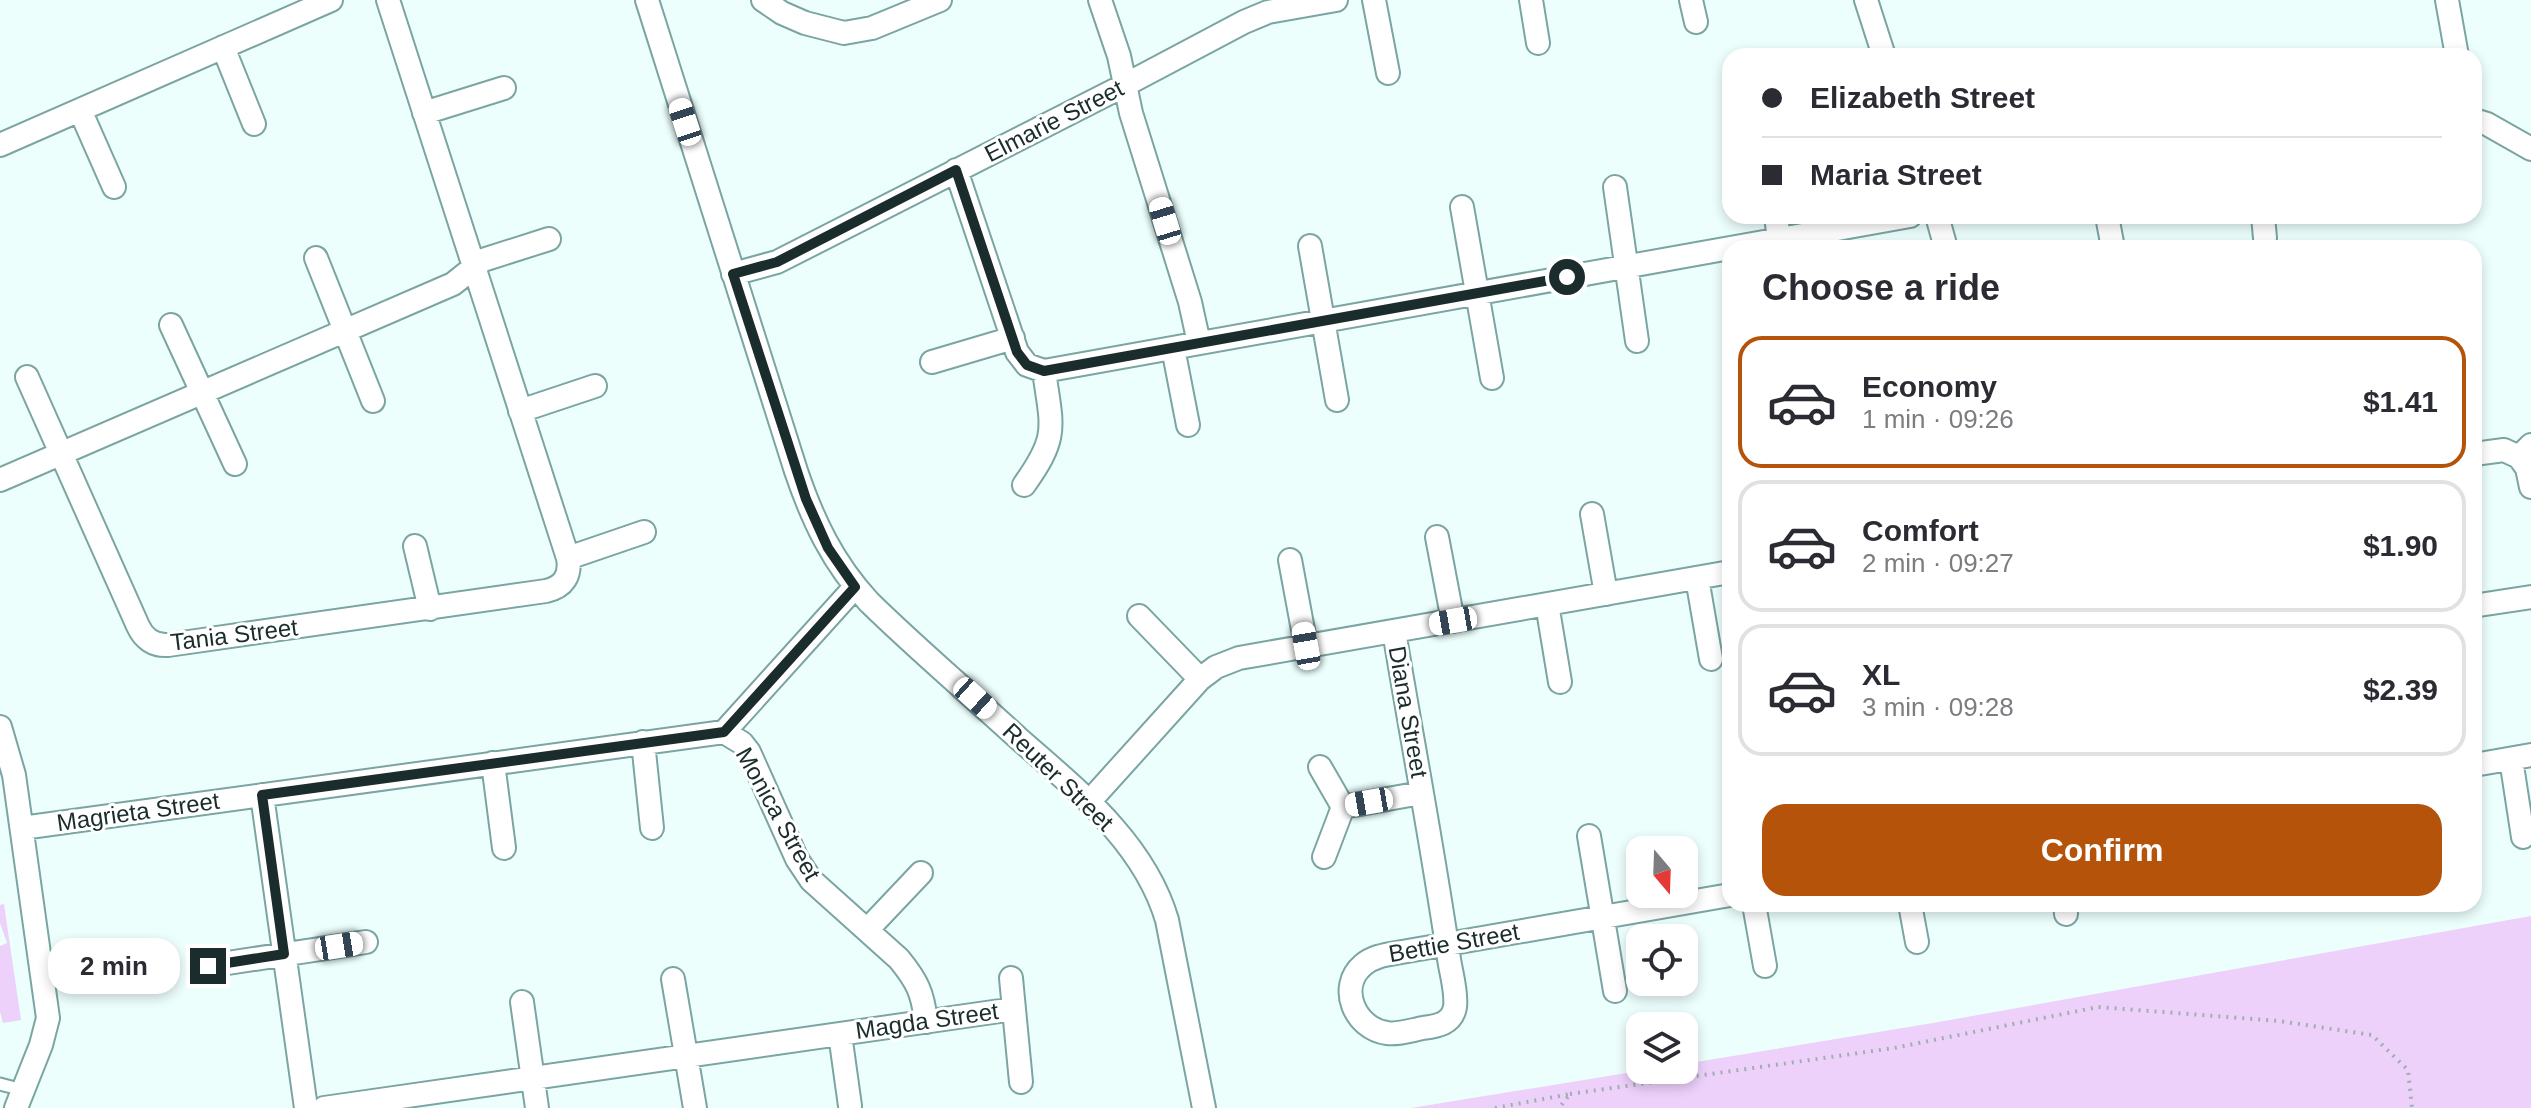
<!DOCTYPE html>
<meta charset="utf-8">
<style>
:root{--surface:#fff;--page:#f7f7f7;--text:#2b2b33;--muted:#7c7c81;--line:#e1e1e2;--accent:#b45309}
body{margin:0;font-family:Helvetica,sans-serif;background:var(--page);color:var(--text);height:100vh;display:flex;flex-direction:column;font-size:30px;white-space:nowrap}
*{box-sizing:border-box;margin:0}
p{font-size:26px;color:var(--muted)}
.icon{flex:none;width:44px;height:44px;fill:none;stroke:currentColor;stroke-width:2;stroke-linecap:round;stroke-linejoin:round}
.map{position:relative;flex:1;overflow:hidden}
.side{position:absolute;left:1722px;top:240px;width:760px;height:672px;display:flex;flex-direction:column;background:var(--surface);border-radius:24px;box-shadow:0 4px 12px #0003}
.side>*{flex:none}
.guide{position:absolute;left:1722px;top:48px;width:760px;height:176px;border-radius:24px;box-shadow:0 4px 12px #0003;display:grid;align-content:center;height:176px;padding:0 40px;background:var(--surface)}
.needle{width:52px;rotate:161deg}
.controls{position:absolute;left:1626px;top:836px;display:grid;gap:16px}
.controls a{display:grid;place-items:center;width:72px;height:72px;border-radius:16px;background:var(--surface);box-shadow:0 4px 12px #0003;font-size:40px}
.end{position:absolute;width:36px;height:36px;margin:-18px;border:10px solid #1a2c2b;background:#fff;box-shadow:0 0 0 4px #fff}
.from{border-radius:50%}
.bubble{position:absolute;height:56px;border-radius:24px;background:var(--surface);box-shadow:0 4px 12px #0003;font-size:26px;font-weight:700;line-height:56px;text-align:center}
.car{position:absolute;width:24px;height:48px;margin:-24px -12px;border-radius:10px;box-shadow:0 0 6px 2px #0007;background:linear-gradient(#fff 24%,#345 0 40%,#fff 0 76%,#345 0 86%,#fff 0)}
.guide b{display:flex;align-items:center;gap:28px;height:76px;font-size:30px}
.guide b+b{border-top:2px solid var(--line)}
.guide i{width:20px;height:20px;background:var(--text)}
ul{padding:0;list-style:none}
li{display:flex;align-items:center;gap:24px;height:132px;margin:0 16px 12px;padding:0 24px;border:4px solid var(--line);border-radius:24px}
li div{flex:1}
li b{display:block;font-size:30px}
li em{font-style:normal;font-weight:700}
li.on{border-color:var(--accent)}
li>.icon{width:72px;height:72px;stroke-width:1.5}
h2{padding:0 40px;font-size:36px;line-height:96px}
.cta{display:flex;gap:16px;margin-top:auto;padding:16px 40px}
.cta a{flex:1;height:92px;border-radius:24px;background:var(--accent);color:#fff;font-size:32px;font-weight:700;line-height:92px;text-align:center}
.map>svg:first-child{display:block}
.green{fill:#edd1fa}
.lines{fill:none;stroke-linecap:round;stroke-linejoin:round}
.lane-casing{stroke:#7aa5a2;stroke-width:15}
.street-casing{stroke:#7aa5a2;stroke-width:26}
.path{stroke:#9eb0ae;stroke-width:4;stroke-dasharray:2 6;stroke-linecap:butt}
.lane{stroke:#fff;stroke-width:11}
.street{stroke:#fff;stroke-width:22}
.route{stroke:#1a2c2b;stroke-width:10}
.labels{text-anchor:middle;stroke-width:6;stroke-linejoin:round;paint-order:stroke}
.street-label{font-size:24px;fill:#1a2c2b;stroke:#fff}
</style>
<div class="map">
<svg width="2531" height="1108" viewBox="0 0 2531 1108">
<rect width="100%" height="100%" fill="#edfffd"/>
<path class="green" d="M4,904L21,1020L3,1023L0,1012V946L7,943L0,923V905Z
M2531,916V1108H1411L1645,1070H1684V1064L1933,1023Z"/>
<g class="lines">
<defs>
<path id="lane" d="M0,1084L23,1090"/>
<path id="street" d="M647,0L796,471C813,521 833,563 869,602C917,649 969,693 1018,738C1077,790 1144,842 1167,920L1204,1108
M763,0L782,13L805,23L844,33L872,28L940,0
M1100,0L1119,56L1131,113L1190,302L1199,343
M1374,0L1388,73
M1531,0L1538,43
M1691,0L1696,22
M1866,0L1884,56
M2447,0L2457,56
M223,47L254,124
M80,110L114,187
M424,113L504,88
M2474,120L2487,124L2531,149
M0,145L331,0
M956,170L1017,352L1027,365L1044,371L1730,248
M1615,187L1637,341
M1462,207L1492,378
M1776,216L1780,248
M1937,216L1946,248
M2107,216L2113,248
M2263,216L2265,238
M1310,246L1337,400
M1730,248L1910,216
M316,258L373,401
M733,274L777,262L1125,85L1244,22L1268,12L1336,0
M171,325L235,464
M1173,348L1188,425
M932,362L1013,338
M27,377L138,626C144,639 154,646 168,645L546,591C564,587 571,575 568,558L388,0
M520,411L595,386
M2474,454L2504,450L2519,457L2531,445
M2519,457L2527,468L2531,487
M0,480L453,284L483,260L549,239
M1024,485C1059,436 1052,428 1044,371
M1592,514L1606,594
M1437,537L1453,621
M415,546L430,609
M568,558L644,532
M1290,560L1306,646
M1697,578L1711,659
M1547,604L1560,682
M2479,605L2531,597
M1139,616L1200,679
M1394,631C1412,740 1433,849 1449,959C1451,973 1457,992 1455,1007C1452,1024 1437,1026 1423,1028C1412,1030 1398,1035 1387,1033C1355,1029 1337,987 1363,965C1372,957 1384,955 1396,953C1508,934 1619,914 1730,895
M0,727L14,775L48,1018L41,1045L16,1108
M724,732L742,743L749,752L797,859L811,880L899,959C917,981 923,993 926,1022
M643,742L652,828
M2511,759L2523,837
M493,763L504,848
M2474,765L2531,755
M1320,767L1343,807
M262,795L306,1108
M1089,802L1200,679L1216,667L1239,658L1730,572
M22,828L724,732L855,587
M1589,836L1615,991
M1324,857L1343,807L1421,793
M1754,904L1765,966
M1910,904L1917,942
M2065,904L2066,914
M867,930L921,873
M208,966L366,942
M1011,978L1021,1082
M673,979L695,1108
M522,1002L537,1108
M840,1034L850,1106
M324,1108L1014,1009"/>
</defs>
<use href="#lane" class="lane-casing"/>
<use href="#street" class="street-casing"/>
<path class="path" d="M1570,1094L1894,1048L2098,1007L2279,1021L2372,1035L2408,1070L2412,1108
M1495,1108L1570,1094L1559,1108"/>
<use href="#lane" class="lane"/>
<use href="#street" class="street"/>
</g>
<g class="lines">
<path class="route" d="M208,966L284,954L262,795L724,732L855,587L828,548L806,499L733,274L777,262L956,170L1017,352L1027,365L1044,371L1567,277"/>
</g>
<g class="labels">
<g class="street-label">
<text transform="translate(1054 121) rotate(-27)" y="8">Elmarie Street</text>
<text transform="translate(234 635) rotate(-7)" y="8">Tania Street</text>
<text transform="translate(1408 712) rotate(80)" y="8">Diana Street</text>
<text transform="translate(1058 777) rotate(44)" y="8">Reuter Street</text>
<text transform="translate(138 812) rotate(-8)" y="8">Magrieta Street</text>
<text transform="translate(778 814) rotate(61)" y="8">Monica Street</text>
<text transform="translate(1454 943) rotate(-10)" y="8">Bettie Street</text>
<text transform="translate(927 1021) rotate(-8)" y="8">Magda Street</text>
</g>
</g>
</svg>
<div class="controls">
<a><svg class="needle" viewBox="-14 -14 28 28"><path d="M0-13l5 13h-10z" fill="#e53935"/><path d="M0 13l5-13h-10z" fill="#7c7c81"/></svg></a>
<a><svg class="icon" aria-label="locate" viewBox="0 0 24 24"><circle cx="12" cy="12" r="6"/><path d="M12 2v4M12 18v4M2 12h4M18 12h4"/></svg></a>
<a><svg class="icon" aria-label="layers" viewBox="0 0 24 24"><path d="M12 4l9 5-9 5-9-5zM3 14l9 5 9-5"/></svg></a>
</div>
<i class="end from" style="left:1567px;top:277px"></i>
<i class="end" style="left:208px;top:966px"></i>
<div class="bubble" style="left:48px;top:938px;width:132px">2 min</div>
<i class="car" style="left:685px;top:122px;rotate:342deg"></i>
<i class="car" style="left:1165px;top:221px;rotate:343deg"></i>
<i class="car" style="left:1453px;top:621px;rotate:260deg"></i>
<i class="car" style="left:1306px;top:646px;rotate:350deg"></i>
<i class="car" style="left:975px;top:698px;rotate:132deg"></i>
<i class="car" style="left:1369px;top:802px;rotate:260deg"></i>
<i class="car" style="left:339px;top:946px;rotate:81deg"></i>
<div class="guide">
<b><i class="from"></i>Elizabeth Street</b>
<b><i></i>Maria Street</b>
</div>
<section class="side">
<h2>Choose a ride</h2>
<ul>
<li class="on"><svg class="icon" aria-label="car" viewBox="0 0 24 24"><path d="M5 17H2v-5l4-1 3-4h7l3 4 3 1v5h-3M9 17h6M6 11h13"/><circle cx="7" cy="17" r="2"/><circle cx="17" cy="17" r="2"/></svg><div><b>Economy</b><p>1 min · 09:26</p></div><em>$1.41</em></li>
<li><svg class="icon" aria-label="car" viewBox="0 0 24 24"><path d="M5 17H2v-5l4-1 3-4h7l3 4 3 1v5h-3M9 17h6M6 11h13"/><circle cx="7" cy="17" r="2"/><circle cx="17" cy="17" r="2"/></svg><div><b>Comfort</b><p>2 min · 09:27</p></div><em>$1.90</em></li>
<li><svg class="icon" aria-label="car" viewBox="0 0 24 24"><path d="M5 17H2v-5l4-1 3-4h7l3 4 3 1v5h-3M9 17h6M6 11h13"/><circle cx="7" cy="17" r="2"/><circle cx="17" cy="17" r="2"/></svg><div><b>XL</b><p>3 min · 09:28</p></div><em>$2.39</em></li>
</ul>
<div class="cta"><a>Confirm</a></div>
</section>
</div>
